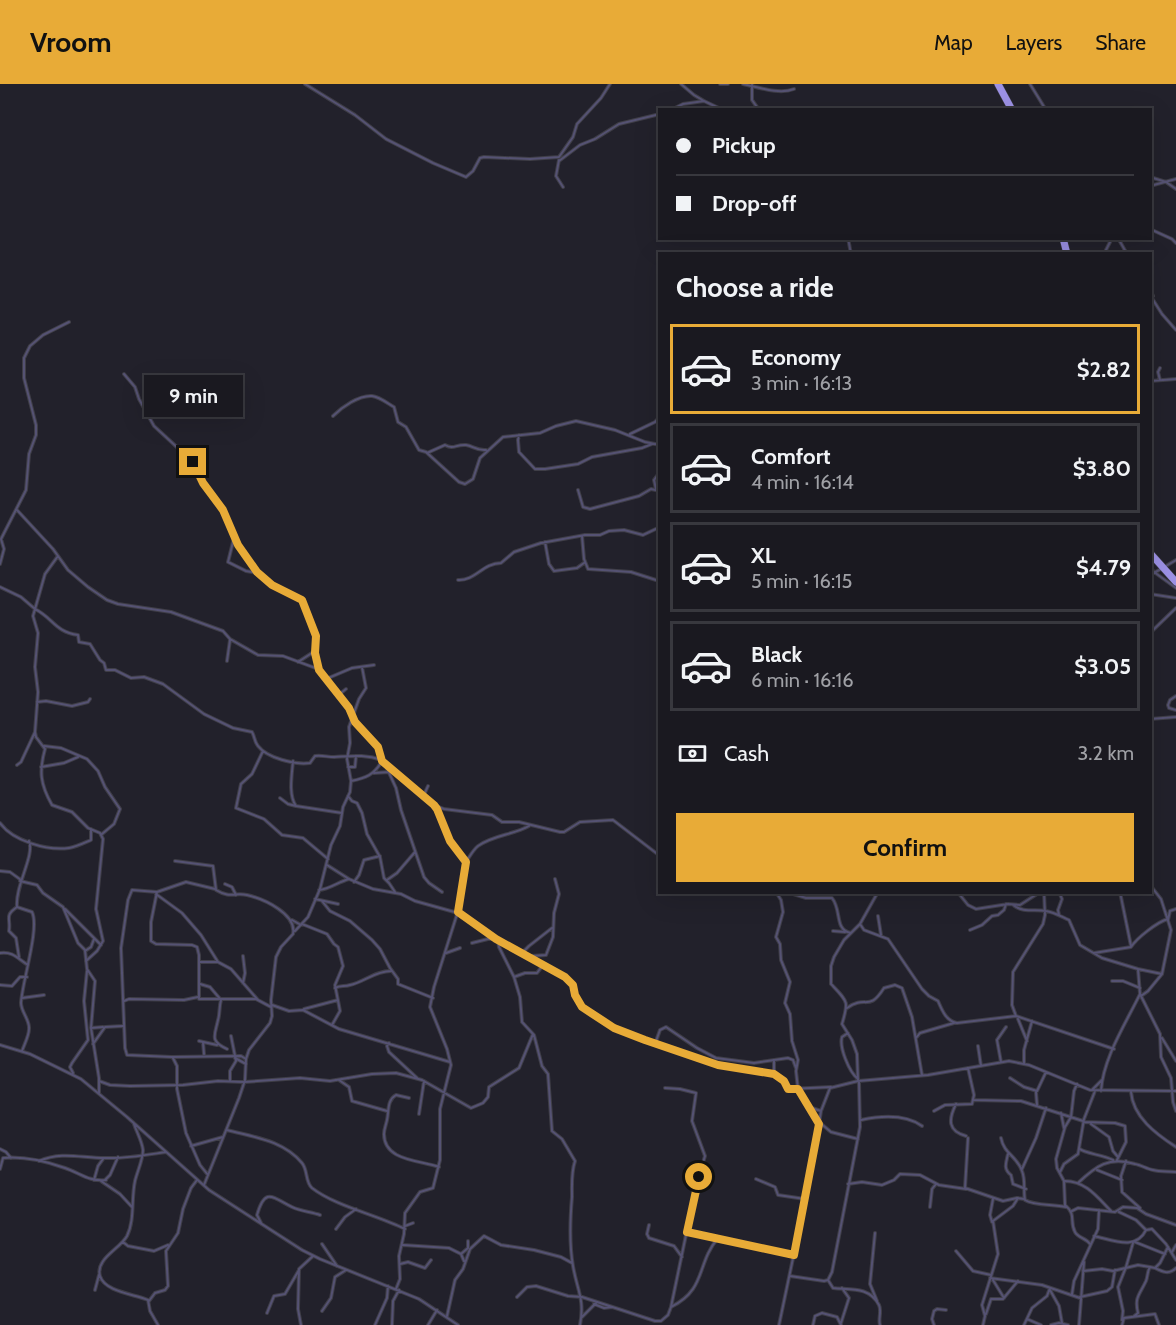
<!DOCTYPE html>
<meta charset="utf-8">
<style>
:root{--surface:#1a1920;--page:#27262d;--text:#f1f3f6;--muted:#9fa0a5;--line:#38383e;--accent:#e8ab37}
body{margin:0;font-family:Cabin,sans-serif;background:var(--page);color:var(--text);height:100vh;display:flex;flex-direction:column;font-size:22px;white-space:nowrap}
*{box-sizing:border-box;margin:0}
p{font-size:20px;color:var(--muted)}
.icon{flex:none;width:33px;height:33px;fill:none;stroke:currentColor;stroke-width:2;stroke-linecap:round;stroke-linejoin:round}
.map{position:relative;flex:1;overflow:hidden}
.details{position:absolute;left:658px;top:168px;width:494px;height:642px;display:flex;flex-direction:column;background:var(--surface);border-radius:0px;box-shadow:0 6px 24px #0002,0 0 0 2px var(--line)}
.details>*{flex:none}
.guide{position:absolute;left:658px;top:24px;width:494px;height:132px;border-radius:0px;box-shadow:0 6px 24px #0002,0 0 0 2px var(--line);display:grid;align-content:center;height:132px;padding:0 18px;background:var(--surface)}
.end{position:absolute;width:27px;height:27px;margin:-14px;border:8px solid #e8ab37;background:#111;box-shadow:0 0 0 3px #111}
.from{border-radius:50%}
.bubble{position:absolute;height:42px;border-radius:0px;background:var(--surface);box-shadow:0 6px 24px #0002,0 0 0 2px var(--line);font-size:20px;font-weight:700;line-height:42px;text-align:center}
.guide b{display:flex;align-items:center;gap:21px;height:57px;font-size:22px}
.guide b+b{border-top:2px solid var(--line)}
.guide i{width:15px;height:15px;background:var(--text)}
ul{padding:0;list-style:none}
li{display:flex;align-items:center;gap:18px;height:90px;margin:0 12px 9px;padding:0 6px;border:3px solid var(--line);border-radius:0px}
li div{flex:1}
li b{display:block;font-size:22px}
li em{font-style:normal;font-weight:700}
li.current{border-color:var(--accent)}
li>.icon{width:54px;height:54px;stroke-width:1.5}
h2{padding:0 18px;font-size:27px;line-height:72px}
.pay{display:flex;align-items:center;gap:15px;height:66px;padding:0 18px;font-size:22px}
.pay p{margin-inline-start:auto}
.button{display:flex;gap:12px;margin-top:auto;padding:12px 18px}
.button a{flex:1;height:69px;border-radius:0px;background:var(--accent);color:#111;font-size:24px;font-weight:700;line-height:69px;text-align:center}
header{display:flex;align-items:center;gap:36px;box-sizing:border-box;height:84px;padding:0 30px;background:var(--accent);color:#111}
header strong{font-size:28px}
nav{display:flex;gap:33px;margin-inline-start:auto;font-size:21px}
.map>svg:first-child{display:block}
.lines{fill:none;stroke-linecap:round;stroke-linejoin:round}
.street-casing{stroke:#3f3e47;stroke-width:4}
.highway-casing{stroke:#3f3e47;stroke-width:8}
.street{stroke:#555273;stroke-width:2}
.highway{stroke:#9c91e5;stroke-width:7}
.route{stroke:#e8ab37;stroke-width:8}
</style>
<header>
<strong>Vroom</strong>
<nav><a>Map</a><a>Layers</a><a>Share</a></nav>
</header>
<div class="map">
<svg width="1176" height="1241" viewBox="0 0 1176 1241">
<rect width="100%" height="100%" fill="#22212b"/>
<g class="lines">
<defs>
<path id="street" d="M305,0L355,31L386,55L433,79L466,93L473,87L480,74L484,73L530,75L559,73L573,53L577,40L601,14L610,0
M681,0L694,11L704,17
M720,0H728
M743,0C758,3 779,11 794,5
M752,0V16L759,26
M1030,0L1046,26
M671,26L683,20L704,17L723,26
M559,76L556,92L563,103
M559,77L580,61L595,55L619,40L660,30
M1150,93L1166,98L1176,105
M1150,102L1176,95
M1150,145L1172,155L1176,159
M848,154L851,170
M1118,154L1127,170
M829,155L830,154
M1104,170L1112,154
M1150,206L1153,212
M1150,211L1162,230L1176,246
M124,290L135,303L139,315L154,342L193,378L203,399L223,426L239,461L257,488L265,497L302,516L316,550L315,569L319,586
M1160,296L1158,288L1160,284
M1150,297L1176,295
M333,332C342,323 359,311 372,312C380,313 387,319 394,323L398,338L406,343L419,366L426,368L459,398L465,400L473,395L480,374L503,353L540,349L556,342L576,337L615,346L645,358L660,361
M630,350L655,338L660,333
M519,351L518,356L519,368L535,385H545L578,380L592,373L642,364L652,360
M427,369L445,361C454,366 456,360 466,361C473,362 477,367 486,366
M656,405L654,396L660,388
M578,406L583,423L590,425L639,412L651,405L660,407
M17,426L53,465L68,486L88,503L107,516L118,520L171,528L223,547L230,555L258,571L283,572L318,585L349,624L355,638L378,663L382,677L434,721L444,725L492,731L502,738H519L560,748H564L580,738L613,736L660,772
M582,452L584,475L588,485L631,488L656,496
M234,454L228,478L246,487L258,489
M545,458L549,480L554,487L577,484L584,479
M58,472L45,490L35,525C53,534 55,548 78,551L79,558L90,560L100,576L104,579L106,586H115L131,594L144,593L163,600L204,630L233,644L252,648C255,653 254,657 258,662C267,674 295,681 310,679L315,672C322,671 328,673 334,673C352,672 365,670 382,676
M0,480L4,465L1,455L26,406L29,370L36,351V341L24,294V274L30,262L43,251L69,238
M1166,482L1176,476
M1150,483L1154,488L1176,504
M1150,491L1161,485
M458,496C475,497 483,479 501,479L514,468L541,459L585,451H600L609,447L624,446L643,451L660,443
M0,503L21,513L35,525L33,532L38,549L35,583L38,608L35,648L36,653L45,665C39,687 40,700 52,721L72,728L88,744L100,749L103,755L96,825L103,857L97,867L86,877
M1150,510L1176,514
M1150,549L1176,524
M227,577L230,556
M298,578L315,567
M326,595L352,584L374,581
M1176,612L1170,616L1168,621L1169,624L1176,626
M339,613L341,609L346,605
M37,618L46,617L72,622L88,618L90,615
M1150,635L1176,633
M44,662L61,664L87,675L98,687L105,703L120,725L114,740L102,750
M263,667L252,690L241,700L236,724L264,735L282,751L303,754L328,775
M293,677C292,690 288,711 296,722L342,729
M385,680L396,704L401,726L424,793L429,799L442,808
M17,681L21,678L35,648
M41,683L64,679L78,673
M348,683H355L356,672
M374,689L389,688
M351,697C366,694 374,691 382,677
M348,712L352,717L357,719L362,729L367,750L380,773L384,794L389,799L395,808
M423,713L428,702
M280,714L288,720L296,722
M0,739C13,757 47,767 69,764C76,763 84,759 91,756V745
M175,777L213,782L216,806C231,815 234,808 247,811C264,815 297,830 293,850L281,863L276,873L271,916L272,932L270,939L249,966L246,975
M466,778C470,772 473,766 478,762C493,751 513,751 529,742
M327,781L349,795L373,805L401,810L415,817L458,829
M0,787L10,788L21,796
M387,796L397,789L415,768
M20,797L37,801L43,809L63,823L78,859L85,866L87,885L95,897L91,944L99,994V1009
M354,798L359,791L364,776L380,772
M225,800L232,803L236,811
M319,806C330,805 338,798 349,795
M157,808L151,838V857L156,860L192,861L197,863L199,871V915H256L271,923
M776,808L781,816L783,828L776,853L780,860L781,876L790,898L785,919L790,930L792,957L798,976L796,987L798,1005L809,1023L821,1027
M787,808L806,814H832C842,826 834,846 851,849
M1059,808L1062,815L1058,826L1059,831
M1120,808L1131,862
M156,810L182,829L201,851L218,878
M960,811L968,821L976,825L1008,820L1020,821L1040,808
M315,815L338,820
M322,817L330,827L350,837L372,856L380,865L390,884L398,895V900L433,914
M1013,821C1023,829 1035,825 1046,827C1054,828 1062,833 1069,836L1080,861L1102,874L1138,885L1140,910L1160,950L1161,973L1171,994L1173,1018L1176,1027
M17,823C4,832 11,834 9,847L16,854L19,873
M65,825L101,861
M458,828L496,855L565,893L573,901L575,911L582,923L614,944L645,956L718,981L774,990L784,997L788,1005L831,1003
M878,832L881,851
M292,836L301,841
M1168,836L1170,827L1176,825
M302,840L327,850L334,860L338,863L343,882L335,901L340,927L332,941
M860,840L864,846L888,855L922,905L929,912L938,917C942,926 946,937 957,939L1016,932L1114,965
M970,846L982,841L992,832L998,831L1004,826L1006,820
M295,847L308,833L320,805L331,761L340,742L343,723L350,708L351,697L347,675L350,659L349,643L359,615L366,604L362,583
M833,847L845,848
M498,855L499,863L514,893L520,913L522,938L534,951L542,982L548,990L552,1047L562,1055L575,1077C571,1089 572,1100 572,1113C570,1136 569,1159 573,1182C577,1206 585,1215 580,1241
M472,859L488,855H496
M85,867L91,863L94,855
M0,869C13,867 18,875 28,881
M446,869L460,864
M522,869L529,862L552,844
M1094,869L1131,863C1137,854 1157,838 1168,835
M243,872L245,889L243,899
M531,872L546,871L553,853L554,829L559,810L555,795
M199,878H218L231,885L258,916
M1138,885L1162,890
M514,893L525,889H537L543,881
M1112,897H1123L1140,904
M200,900L210,903L221,916C219,923 220,930 218,936C215,951 209,957 227,965
M0,901L12,902L20,893H27
M335,904C341,901 344,903 350,901C364,898 375,887 391,887
M1141,912L1148,907L1162,890L1171,846L1161,815L1150,801
M22,914L44,911
M124,917L129,915L184,916L198,913
M272,921L289,927L303,926L339,945L450,978
M847,924C867,910 868,929 884,904L895,901L902,904L912,933L922,991
M304,925L338,916
M1016,932L1012,921L1013,888L1043,840L1045,831L1044,808
M1018,935L1027,957
M91,944L103,943
M848,949L842,953C839,963 849,988 858,995
M916,954L920,949L954,939
M1162,954L1176,977
M199,957L217,961
M203,958L204,970
M389,959L387,962L389,968L417,994
M93,960L105,943L123,942
M655,960L660,946L666,943L697,964L716,974L754,979L788,974L793,976L796,984
M0,961L30,970L81,995L127,1033L209,1106L302,1166L320,1175L419,1215L458,1241
M978,962L981,982
M22,967C24,961 29,952 29,945C30,936 21,928 21,919C22,898 40,844 32,828L17,823C15,801 35,772 29,757
M173,974L177,982V1005L186,1049L200,1081L208,1091
M235,974L246,980
M774,976V990
M1001,978L997,956L1006,943
M1024,980V966L1032,937
M73,989L70,983L72,979L88,956L84,917L87,887
M1010,994L1024,1003L1037,1007L1046,988
M339,996L349,1003L352,1017L387,1027
M99,997L110,1001L130,1002L183,1001L218,997L244,998L300,994L330,997L372,990L396,989L422,996L471,1024L483,1019L488,1013L489,1003L519,984L533,950
M230,997V987L236,977L231,952
M858,997L857,970L852,956L842,940C849,917 848,918 831,900V882L834,873L844,856L860,840L878,808
M1077,1000L1074,1007L1071,1033L1065,1043L1056,1075L1057,1084L1064,1097L1065,1121C1077,1131 1069,1137 1075,1148C1078,1154 1086,1154 1090,1160
M1092,1006L1102,996
M1101,1007C1103,974 1126,939 1140,910
M1036,1008L1037,1021
M1131,1008C1133,1033 1156,1050 1176,1063
M409,1014L396,1011C387,1016 389,1027 387,1036C386,1041 384,1045 384,1050C384,1077 419,1076 439,1083
M974,1016L1021,1017L1083,1037
M956,1020C948,1036 948,1047 966,1052
M811,1024L818,1038
M934,1027L945,1021L972,1020L974,1011L968,984
M1061,1029L1064,1044
M419,1030L424,997
M861,1036C880,1032 905,1030 922,1042
M819,1038L831,1048L858,1055
M1084,1038L1115,1039L1125,1042L1126,1058L1117,1076
M134,1040C137,1049 142,1057 143,1066C143,1076 137,1088 135,1097C131,1115 135,1136 127,1152C120,1165 95,1175 100,1192C105,1208 134,1210 148,1216L150,1227L158,1241
M1091,1040L1109,1053L1113,1067L1118,1073
M227,1046C253,1053 283,1056 302,1079C308,1086 305,1098 312,1104C335,1122 377,1131 405,1145
M968,1054L965,1104L1003,1117L1017,1114L1024,1115
M1001,1054C1004,1070 1017,1072 1022,1087C1026,1097 1023,1107 1025,1116C1034,1122 1053,1120 1066,1123
M191,1062L223,1053
M0,1065L6,1068L11,1074
M1080,1065C1084,1069 1103,1071 1113,1076
M1008,1070C1006,1079 1003,1085 1011,1091L1013,1100L1026,1105
M39,1077C62,1067 81,1074 105,1074C125,1075 146,1071 166,1068
M1126,1077L1121,1092L1122,1108L1140,1124
M0,1085L3,1074C24,1072 45,1077 65,1084C80,1089 89,1098 106,1096
M1022,1085L1036,1054L1046,1024
M1097,1086L1122,1096
M1060,1088L1064,1080L1078,1070L1084,1035L1095,1007
M756,1095L775,1103L778,1111L805,1115
M94,1096L98,1082L103,1075
M105,1096L110,1091L118,1073
M101,1097L120,1110L132,1123
M1065,1097C1086,1097 1098,1114 1111,1127
M1078,1099C1096,1082 1109,1072 1135,1080C1141,1081 1147,1085 1153,1086C1160,1088 1168,1087 1176,1088
M848,1100L862,1098L882,1101L894,1096L900,1090L920,1091L939,1101L966,1105
M204,1101L239,1014L245,996L246,975L241,972L172,973L127,971L125,964L121,864L128,816L132,806L157,808L186,798L215,805
M930,1123L932,1105L936,1100
M1072,1127L1078,1124L1115,1128L1123,1123L1137,1124L1146,1130L1176,1141
M1119,1128L1136,1136L1146,1146
M992,1138L990,1131L993,1115
M261,1139L257,1131C265,1103 272,1113 292,1123C300,1127 311,1128 320,1131
M649,1141L647,1150L649,1154L674,1162L682,1173
M405,1142L413,1139
M336,1145L345,1133L356,1125
M687,1148L793,1171
M875,1149L870,1200L877,1217
M1094,1152C1113,1156 1136,1167 1146,1146L1152,1145L1166,1160L1176,1176
M123,1158L128,1162L154,1167L168,1161
M1135,1158L1165,1170
M322,1160L337,1182
M403,1161L449,1164L461,1170L464,1177
M956,1167L973,1187L991,1191
M1172,1168L1176,1161
M461,1170L468,1164V1157
M400,1180L408,1178L425,1184L431,1176
M1126,1183L1133,1159
M1155,1184C1163,1188 1169,1191 1176,1184
M1083,1187L1102,1185L1113,1187L1138,1181L1150,1183
M790,1192L824,1197L828,1196L832,1188L860,1043L859,998
M990,1194L1042,1201L1080,1214
M828,1196L833,1204C850,1206 869,1202 879,1221C882,1227 878,1235 880,1241
M993,1196L1004,1214
M396,1205L400,1195L399,1172L404,1150L405,1129L420,1108L433,1104L440,1076V1025L451,981L447,965L430,923L434,903L459,824L466,778L449,757L435,723
M95,1206L99,1191
M1050,1206L1059,1222L1062,1239
M1072,1210L1074,1197L1098,1145L1099,1126
M517,1213L527,1203L536,1202L568,1212L582,1213L655,1237H661L668,1231L671,1223L697,1098L705,1072L692,1037L696,1009L680,1005L665,1004
M1080,1213L1107,1207L1112,1203L1115,1186
M149,1217L155,1209L165,1206L168,1202L166,1167L178,1149L183,1125L191,1104L197,1096
M594,1220L604,1224L612,1223
M671,1223C707,1205 696,1180 718,1154
M322,1227L331,1214L335,1193L346,1186
M267,1229L274,1212L285,1210L299,1186
M986,1230L991,1215H1003L1018,1197
M447,1232L455,1196L463,1185L470,1165L484,1152L501,1161L534,1166L561,1173L572,1179
M582,1233L597,1218
M1133,1233L1138,1229C1134,1213 1140,1210 1146,1197C1148,1192 1147,1188 1150,1183L1155,1184L1160,1179L1168,1163
M1027,1235L1041,1241
M1122,1236L1123,1227L1118,1203L1126,1183
M841,1239L849,1214L842,1204
M301,1241L298,1225L299,1185L313,1172
M375,1241L387,1214L388,1202
M392,1241L393,1217L399,1206
M428,1241L437,1226
M779,1241L813,1079L821,1027L830,1004L858,997L928,991L1009,977L1029,981L1090,1006L1176,1007
M813,1241L815,1232L822,1229L837,1233L841,1241
M934,1241L932,1235L934,1227L937,1225L946,1226
M983,1241L985,1232L982,1221L998,1170L993,1137L1013,1122L1018,1114
M1024,1241L1032,1224L1047,1212L1050,1204
M1051,1241L1059,1239L1068,1241
M1079,1241L1084,1178
M1122,1241L1124,1234L1155,1230L1159,1241"/>
<path id="highway" d="M998,0L1012,26
M1063,154L1067,170
M1150,469L1176,498"/>
</defs>
<use href="#street" class="street-casing"/>
<use href="#highway" class="highway-casing"/>
<use href="#street" class="street"/>
<use href="#highway" class="highway"/>
</g>
<g class="lines">
<path class="route" d="M193,378L203,399L223,426L238,461L257,488L272,501L302,516L316,552L315,569L319,586L349,624L355,638L378,663L382,677L434,721L437,725L450,757L466,778L458,828L496,855L565,893L573,901L575,911L582,923L614,944L645,956L718,981L774,990L784,997L788,1005H798L819,1040L794,1171L687,1148L699,1093"/>
</g>
</svg>
<i class="end from" style="left:699px;top:1093px"></i>
<i class="end" style="left:193px;top:378px"></i>
<div class="bubble" style="left:144px;top:291px;width:99px">9 min</div>
<div class="guide">
<b><i class="from"></i>Pickup</b>
<b><i></i>Drop-off</b>
</div>
<section class="details">
<h2>Choose a ride</h2>
<ul>
<li class="current"><svg class="icon" aria-label="car" viewBox="0 0 24 24"><path d="M5 17H2v-5l4-1 3-4h7l3 4 3 1v5h-3M9 17h6M6 11h13"/><circle cx="7" cy="17" r="2"/><circle cx="17" cy="17" r="2"/></svg><div><b>Economy</b><p>3 min · 16:13</p></div><em>$2.82</em></li>
<li><svg class="icon" aria-label="car" viewBox="0 0 24 24"><path d="M5 17H2v-5l4-1 3-4h7l3 4 3 1v5h-3M9 17h6M6 11h13"/><circle cx="7" cy="17" r="2"/><circle cx="17" cy="17" r="2"/></svg><div><b>Comfort</b><p>4 min · 16:14</p></div><em>$3.80</em></li>
<li><svg class="icon" aria-label="car" viewBox="0 0 24 24"><path d="M5 17H2v-5l4-1 3-4h7l3 4 3 1v5h-3M9 17h6M6 11h13"/><circle cx="7" cy="17" r="2"/><circle cx="17" cy="17" r="2"/></svg><div><b>XL</b><p>5 min · 16:15</p></div><em>$4.79</em></li>
<li><svg class="icon" aria-label="car" viewBox="0 0 24 24"><path d="M5 17H2v-5l4-1 3-4h7l3 4 3 1v5h-3M9 17h6M6 11h13"/><circle cx="7" cy="17" r="2"/><circle cx="17" cy="17" r="2"/></svg><div><b>Black</b><p>6 min · 16:16</p></div><em>$3.05</em></li>
</ul>
<div class="pay"><svg class="icon" aria-label="cash" viewBox="0 0 24 24"><path d="M3 7h18v10H3z"/><circle cx="12" cy="12" r="2"/></svg>Cash<p>3.2 km</p></div>
<div class="button"><a>Confirm</a></div>
</section>
</div>
